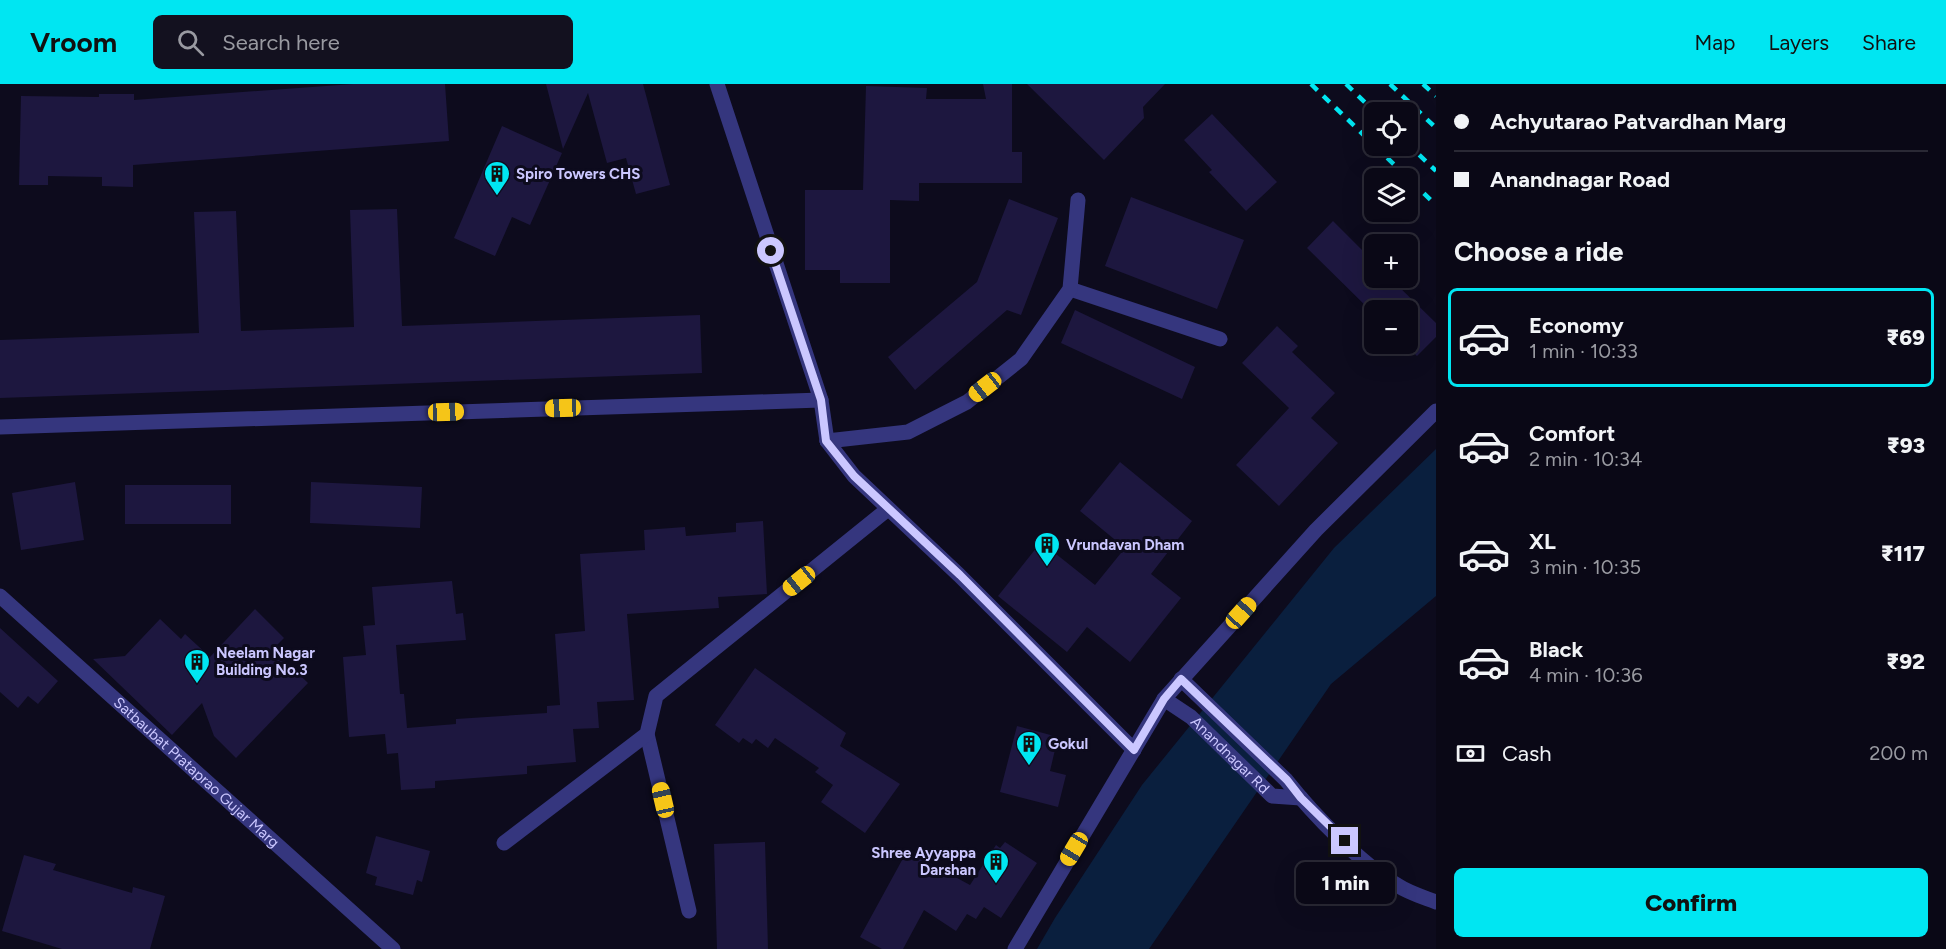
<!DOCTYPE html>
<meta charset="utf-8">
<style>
:root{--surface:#0a0816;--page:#13111f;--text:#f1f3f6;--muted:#999aa1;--line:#2a2935;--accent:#00e6f2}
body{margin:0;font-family:Figtree,sans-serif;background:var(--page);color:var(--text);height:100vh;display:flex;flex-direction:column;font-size:22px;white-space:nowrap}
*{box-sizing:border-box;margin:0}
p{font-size:20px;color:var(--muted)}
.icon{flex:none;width:33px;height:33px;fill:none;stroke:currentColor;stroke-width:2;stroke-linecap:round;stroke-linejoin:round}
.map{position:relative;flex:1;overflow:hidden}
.panel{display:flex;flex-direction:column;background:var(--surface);width:510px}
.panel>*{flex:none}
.guide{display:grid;align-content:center;height:132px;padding:0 18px;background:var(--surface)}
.controls{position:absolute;left:1364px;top:18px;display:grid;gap:12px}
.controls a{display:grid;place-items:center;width:54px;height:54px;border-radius:9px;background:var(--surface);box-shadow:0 6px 24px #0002,0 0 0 2px var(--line);font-size:30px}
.end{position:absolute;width:27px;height:27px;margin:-14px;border:8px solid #cbc7ff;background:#111;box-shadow:0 0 0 3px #111}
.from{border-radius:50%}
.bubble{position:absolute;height:42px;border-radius:9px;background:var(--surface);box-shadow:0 6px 24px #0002,0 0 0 2px var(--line);font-size:20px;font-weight:800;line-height:42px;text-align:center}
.car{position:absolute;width:18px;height:36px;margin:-18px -9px;border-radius:8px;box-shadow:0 0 4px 2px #0007;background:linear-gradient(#f5c518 24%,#345 0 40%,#f5c518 0 76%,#345 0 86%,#f5c518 0)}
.guide b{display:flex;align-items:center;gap:21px;height:57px;font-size:22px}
.guide b+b{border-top:2px solid var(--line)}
.guide i{width:15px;height:15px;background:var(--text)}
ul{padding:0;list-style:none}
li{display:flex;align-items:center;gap:18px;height:99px;margin:0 12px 9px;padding:0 6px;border:3px solid transparent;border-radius:9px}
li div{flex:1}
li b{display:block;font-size:22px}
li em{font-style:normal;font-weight:800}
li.on{border-color:var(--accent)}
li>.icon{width:54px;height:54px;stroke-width:1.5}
h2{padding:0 18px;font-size:27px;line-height:72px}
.pay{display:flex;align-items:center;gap:15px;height:66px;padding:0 18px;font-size:22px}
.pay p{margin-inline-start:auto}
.button{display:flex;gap:12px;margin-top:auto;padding:12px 18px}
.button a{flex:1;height:69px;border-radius:9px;background:var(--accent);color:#111;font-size:24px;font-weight:800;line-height:69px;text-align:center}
header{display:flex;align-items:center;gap:36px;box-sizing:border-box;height:84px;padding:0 30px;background:var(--accent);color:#111}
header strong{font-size:28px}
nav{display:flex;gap:33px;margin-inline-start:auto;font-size:21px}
.search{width:420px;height:54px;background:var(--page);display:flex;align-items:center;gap:15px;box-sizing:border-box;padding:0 21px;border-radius:9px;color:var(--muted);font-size:22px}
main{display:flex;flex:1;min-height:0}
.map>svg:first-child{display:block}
.water{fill:#0a1f3e}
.building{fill:#1d173f}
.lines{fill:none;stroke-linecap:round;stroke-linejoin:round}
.minor{stroke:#35367e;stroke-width:15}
.rail{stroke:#00e6f2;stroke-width:4.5;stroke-dasharray:9 8;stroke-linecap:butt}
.route{stroke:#cbc7ff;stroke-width:8}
.labels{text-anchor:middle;stroke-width:6;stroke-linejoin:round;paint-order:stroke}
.poi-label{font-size:15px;font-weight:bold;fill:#cbc7ff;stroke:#0d0b1d;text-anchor:start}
.street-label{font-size:15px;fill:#cbc7ff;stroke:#0d0b1d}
</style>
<header>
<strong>Vroom</strong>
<div class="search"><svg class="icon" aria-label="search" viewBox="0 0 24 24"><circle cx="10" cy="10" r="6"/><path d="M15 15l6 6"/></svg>Search here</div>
<nav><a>Map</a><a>Layers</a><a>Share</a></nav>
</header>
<main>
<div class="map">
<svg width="1436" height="865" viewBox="0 0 1436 865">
<rect width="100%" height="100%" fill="#0d0b1d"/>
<path class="water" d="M1436,365V512L1331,600L1149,865H1037L1055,834L1142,701L1334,464Z"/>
<path class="building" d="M353,0H445L449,57L133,81V103L102,102V93L48,92V101H19L21,12L99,13V10H134V16Z
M546,0H643L670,101L636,110L626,74L607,79L588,9L563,65Z
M983,0H1012V68H1022V99H919V117L890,116V199H840V186H805V106H863L866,2L927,4L926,15H986Z
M1027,0H1165L1143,23L1144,34L1104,76Z
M1212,30L1277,98L1246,127L1209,88L1212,86L1184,56Z
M502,42L562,69L530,141L512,133L495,172L454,154Z
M1131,113L1244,156L1217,225L1105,182Z
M1009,115L1058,134L1021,231L1007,226L915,306L888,273L977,198Z
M397,125L402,242L700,231L702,289L0,314V256L199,249L194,128L236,127L241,247L354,243L350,126Z
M1333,137L1374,178V194H1390L1436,239V253L1417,272L1404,260H1407V226H1374V230L1307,164Z
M1075,226L1195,283L1182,315L1061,259Z
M1277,242L1298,262L1292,268L1335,309L1311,334L1338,359L1279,422L1236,381L1289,324L1242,279Z
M1120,378L1192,437L1151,490L1181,514L1130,578L1087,543L1067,568L998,512L1041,458L1095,501L1125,464L1080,427Z
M75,398L84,456L21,466L12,409Z
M311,398L422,403L420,444L310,439Z
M125,401H231V440H125Z
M763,437L767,510L718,513L719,524L627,530L634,616L597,618L599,644L573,645L576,678L527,682V690L435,697V704L401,706L398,669L387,670L385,650L349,653L343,573L366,571L363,542L375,541L372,503L452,497L456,530L463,529L466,556L396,561L400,610H404L407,644L456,640V635L547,629V622L560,621L555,550L585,547L580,470L645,466L644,446L685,443L686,452L736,448V439Z
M255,525L284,554L273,565L308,599L236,674L214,652L202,619L172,651L93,575L125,572L160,535L181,555L185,550L210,573Z
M0,544L58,597L38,620L28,612L18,624L0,608Z
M755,584L846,649L840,662L900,700L865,749L821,718L833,701L815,688L819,684L775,654L768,664L756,655L752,660L743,654L739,659L715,641Z
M1017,642L1058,653L1050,687L1066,691L1058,723L1000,708Z
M376,752L430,767L422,798L417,796L413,811L375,801L377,793L366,789Z
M765,758L768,865H717L714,760Z
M1005,758L1037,779L1001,834L984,823L976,835L967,830L956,847L924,826L903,865H882L860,853L907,767L970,801L996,761L1000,764Z
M24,771L56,780L53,786L132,809L133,803L165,812L150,865H62L2,847Z"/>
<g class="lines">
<g class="minor">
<path d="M717,0L821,316L827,357"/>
<path d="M1070,205L1220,255"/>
<path d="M0,343L821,316"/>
<path d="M827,357L854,392L959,491L1134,666"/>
<path d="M827,357L908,348L967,318L1021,275L1070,205L1078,116"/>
<path id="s1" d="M0,512L393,865"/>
<path d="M1181,595L1286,696C1313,730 1360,779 1397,801C1409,809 1423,813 1436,818"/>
<path id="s2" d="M1164,615L1191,633L1272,712L1301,714"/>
<path d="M647,650L689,827"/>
<path d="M504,759L647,650L656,612L888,425"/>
<path d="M1015,865L1164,615L1316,446L1436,327"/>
</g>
<path class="rail" d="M1311,0L1374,61
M1346,0L1375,28
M1390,0L1436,44
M1423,0L1436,12
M1407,59L1436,87
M1375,62L1436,121"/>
</g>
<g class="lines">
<path class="route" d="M771,167L821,316L826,357L854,392L960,491L1134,666L1164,615L1181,595L1287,696L1301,714L1345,757"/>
</g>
<defs>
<symbol id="building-pin" viewBox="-11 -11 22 30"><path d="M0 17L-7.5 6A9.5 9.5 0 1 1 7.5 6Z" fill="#00e6f2" stroke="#0d0b1d"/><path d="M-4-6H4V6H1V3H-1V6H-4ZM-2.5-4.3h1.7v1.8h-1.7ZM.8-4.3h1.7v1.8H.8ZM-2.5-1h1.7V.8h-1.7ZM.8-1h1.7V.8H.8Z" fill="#111"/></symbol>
</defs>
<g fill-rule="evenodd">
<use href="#building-pin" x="482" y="75" width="30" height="40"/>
<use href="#building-pin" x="1032" y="446" width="30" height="40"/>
<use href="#building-pin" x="182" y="563" width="30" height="40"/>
<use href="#building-pin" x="1014" y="645" width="30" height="40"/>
<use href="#building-pin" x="981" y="763" width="30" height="40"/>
</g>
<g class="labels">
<g class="poi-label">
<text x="516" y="95">Spiro Towers CHS</text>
<text x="1066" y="466">Vrundavan Dham</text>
<text x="216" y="574">Neelam Nagar<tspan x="216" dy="17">Building No.3</tspan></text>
<text x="1048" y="665">Gokul</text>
<text x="976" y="774" text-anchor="end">Shree Ayyappa<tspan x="976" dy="17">Darshan</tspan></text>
</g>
<g class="street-label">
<text dy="5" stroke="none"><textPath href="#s2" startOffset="87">Anandnagar Rd</textPath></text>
<text dy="5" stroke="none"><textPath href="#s1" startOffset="264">Satbaubat Prataprao Gujar Marg</textPath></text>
</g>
</g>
</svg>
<div class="controls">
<a><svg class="icon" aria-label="locate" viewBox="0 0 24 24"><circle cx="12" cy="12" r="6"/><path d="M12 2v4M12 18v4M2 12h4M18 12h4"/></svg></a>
<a><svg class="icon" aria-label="layers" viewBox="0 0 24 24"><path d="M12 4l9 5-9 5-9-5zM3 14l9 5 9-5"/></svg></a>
<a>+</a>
<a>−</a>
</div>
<i class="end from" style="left:771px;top:167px"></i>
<i class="end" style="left:1345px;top:757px"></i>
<div class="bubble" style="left:1296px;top:778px;width:99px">1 min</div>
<i class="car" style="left:985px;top:303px;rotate:232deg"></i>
<i class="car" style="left:563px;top:324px;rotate:268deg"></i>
<i class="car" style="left:446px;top:328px;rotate:88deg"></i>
<i class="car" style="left:799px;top:497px;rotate:231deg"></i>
<i class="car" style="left:1241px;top:529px;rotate:42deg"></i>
<i class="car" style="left:663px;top:716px;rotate:347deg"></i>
<i class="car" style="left:1074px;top:765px;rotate:211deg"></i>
</div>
<section class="panel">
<div class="guide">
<b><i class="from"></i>Achyutarao Patvardhan Marg</b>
<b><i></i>Anandnagar Road</b>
</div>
<h2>Choose a ride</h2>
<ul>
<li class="on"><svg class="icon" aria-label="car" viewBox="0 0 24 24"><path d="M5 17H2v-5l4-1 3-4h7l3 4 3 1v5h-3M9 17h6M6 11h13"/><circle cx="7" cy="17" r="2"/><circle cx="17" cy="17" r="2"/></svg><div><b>Economy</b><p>1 min · 10:33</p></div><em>₹69</em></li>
<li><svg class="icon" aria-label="car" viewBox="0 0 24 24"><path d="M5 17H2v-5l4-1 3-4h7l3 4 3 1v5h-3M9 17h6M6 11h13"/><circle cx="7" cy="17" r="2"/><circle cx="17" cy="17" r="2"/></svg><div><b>Comfort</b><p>2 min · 10:34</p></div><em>₹93</em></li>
<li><svg class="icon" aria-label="car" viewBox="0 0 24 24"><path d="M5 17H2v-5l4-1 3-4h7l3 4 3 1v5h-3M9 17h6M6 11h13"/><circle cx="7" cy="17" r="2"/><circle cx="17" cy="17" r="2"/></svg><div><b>XL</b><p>3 min · 10:35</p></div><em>₹117</em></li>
<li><svg class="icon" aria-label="car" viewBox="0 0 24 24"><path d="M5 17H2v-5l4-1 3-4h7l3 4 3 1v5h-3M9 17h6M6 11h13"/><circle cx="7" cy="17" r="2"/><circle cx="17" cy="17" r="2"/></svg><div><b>Black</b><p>4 min · 10:36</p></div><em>₹92</em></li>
</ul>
<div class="pay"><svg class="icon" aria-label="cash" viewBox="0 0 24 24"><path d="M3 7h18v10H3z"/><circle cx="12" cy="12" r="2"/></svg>Cash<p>200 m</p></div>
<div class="button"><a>Confirm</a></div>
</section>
</main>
